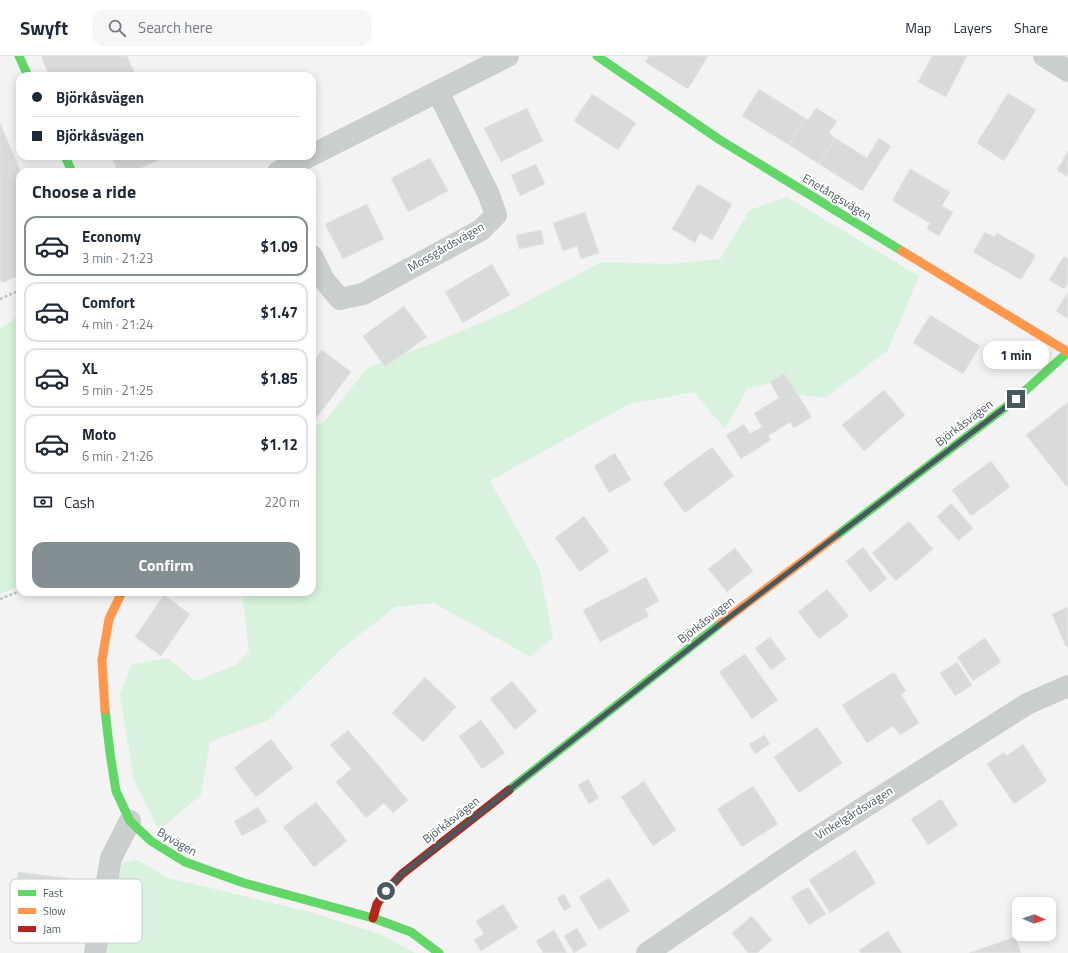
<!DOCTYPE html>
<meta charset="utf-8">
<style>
:root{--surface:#fff;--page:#f6f6f7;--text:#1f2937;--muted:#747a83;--line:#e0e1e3;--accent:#848f93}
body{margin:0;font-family:"Titillium Web",sans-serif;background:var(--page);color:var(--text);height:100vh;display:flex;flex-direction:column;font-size:15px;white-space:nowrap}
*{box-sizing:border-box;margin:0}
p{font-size:13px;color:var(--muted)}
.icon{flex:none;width:22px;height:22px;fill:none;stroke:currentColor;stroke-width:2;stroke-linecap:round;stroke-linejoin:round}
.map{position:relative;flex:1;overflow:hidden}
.drawer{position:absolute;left:16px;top:112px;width:300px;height:428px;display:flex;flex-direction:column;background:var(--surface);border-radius:12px;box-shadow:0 2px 10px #0003}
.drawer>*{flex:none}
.banner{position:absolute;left:16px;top:16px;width:300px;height:88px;border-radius:12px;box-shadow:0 2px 10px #0003;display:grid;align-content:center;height:88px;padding:0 16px;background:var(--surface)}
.needle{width:26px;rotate:92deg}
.controls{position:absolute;left:1012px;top:841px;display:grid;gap:8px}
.controls a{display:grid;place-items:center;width:44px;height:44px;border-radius:8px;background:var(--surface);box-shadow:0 2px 10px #0003;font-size:20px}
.end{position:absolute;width:18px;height:18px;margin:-9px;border:5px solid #495960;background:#fff;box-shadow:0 0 0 2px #fff}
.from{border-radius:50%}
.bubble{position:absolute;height:28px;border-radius:12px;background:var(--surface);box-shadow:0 2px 10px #0003;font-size:13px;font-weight:700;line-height:28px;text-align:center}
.banner b{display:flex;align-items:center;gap:14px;height:38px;font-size:15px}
.banner b+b{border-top:1px solid var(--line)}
.banner i{width:10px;height:10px;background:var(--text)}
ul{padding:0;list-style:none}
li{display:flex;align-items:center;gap:12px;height:60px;margin:0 8px 6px;padding:0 8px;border:2px solid var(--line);border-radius:12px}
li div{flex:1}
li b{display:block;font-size:15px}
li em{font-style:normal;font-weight:700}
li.current{border-color:var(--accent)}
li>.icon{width:36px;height:36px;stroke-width:1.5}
h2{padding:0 16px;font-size:18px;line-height:48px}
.pay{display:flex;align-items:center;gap:10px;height:44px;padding:0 16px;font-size:15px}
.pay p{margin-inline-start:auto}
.action{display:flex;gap:8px;margin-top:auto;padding:8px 16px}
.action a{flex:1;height:46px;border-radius:12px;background:var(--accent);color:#fff;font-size:16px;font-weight:700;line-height:46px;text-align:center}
header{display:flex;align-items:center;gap:24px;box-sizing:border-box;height:56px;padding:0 20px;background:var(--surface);border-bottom:1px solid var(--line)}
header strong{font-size:19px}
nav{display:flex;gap:22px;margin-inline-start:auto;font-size:14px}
.search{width:280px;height:36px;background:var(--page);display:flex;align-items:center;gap:10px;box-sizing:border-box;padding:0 14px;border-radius:12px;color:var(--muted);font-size:15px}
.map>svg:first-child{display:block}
.green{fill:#d8f2dd}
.building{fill:#d9dbdb;stroke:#e4e5e6}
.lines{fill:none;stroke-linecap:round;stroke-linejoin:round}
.path{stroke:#b9c6c0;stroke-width:2.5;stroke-dasharray:3 2;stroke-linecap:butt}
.street{stroke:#cacece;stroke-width:22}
.fast{stroke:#63d668;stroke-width:9}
.slow{stroke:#ff974d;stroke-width:9}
.jam{stroke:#b3261e;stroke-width:9}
.route{stroke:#495960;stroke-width:5}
.labels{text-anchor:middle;stroke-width:4;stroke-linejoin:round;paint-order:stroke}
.street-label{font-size:12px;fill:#495960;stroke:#fff}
.key{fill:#fff;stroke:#c8cdcf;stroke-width:1}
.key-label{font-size:11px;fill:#495960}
</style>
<header>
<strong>Swyft</strong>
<div class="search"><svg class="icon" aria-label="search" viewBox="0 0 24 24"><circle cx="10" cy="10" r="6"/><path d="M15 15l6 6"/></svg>Search here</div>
<nav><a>Map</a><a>Layers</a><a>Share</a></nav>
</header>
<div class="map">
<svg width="1068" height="897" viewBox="0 0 1068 897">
<rect width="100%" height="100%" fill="#f3f3f3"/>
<path class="green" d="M787,141L919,220L888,294L825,342L799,339L781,324L747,333L725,373L694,336L629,348L490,425L540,514L553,581L531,601L434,547L395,551L340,594L269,664L210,686L201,739L159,774L134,724L120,639L131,609L168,602L195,625L234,610L249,595L242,536H312V371L324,366L367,312L435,286L509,255L601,206L671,208L720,203L750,154Z
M20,259V530L0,538V272Z
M138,804L168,822L310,856L380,878L415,897H100L112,823L123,807Z"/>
<path class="building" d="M41,0H127L136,20H49Z
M649,0H708L688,33L645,6Z
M932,0H967L946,41L918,26Z
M759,33L805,62L789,89L742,60Z
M1008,37L1036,54L1004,105L977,87Z
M592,38L636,67L618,94L574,65Z
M527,52L543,85L501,106L484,72Z
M816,52L837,65L829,77L835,82L819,108L789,89L805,62L808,64Z
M0,67L21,116L20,219L2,227L0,222Z
M835,82L867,102L879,82L891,90L862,135L819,108Z
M1068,95V121L1057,114Z
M111,100H168L131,116H118Z
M430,102L448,135L408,156L391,122Z
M536,108L545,128L520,140L511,119Z
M910,113L950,136L942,150L953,156L939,180L927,173L930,167L892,145Z
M698,128L732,148L712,184L700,177L695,187L672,173Z
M367,148L384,183L343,203L325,168Z
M585,156L599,197L581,203L577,190L563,195L553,167Z
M541,174L544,188L519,193L516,179Z
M985,176L994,181L997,177L1036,199L1021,224L973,196Z
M1064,200L1068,203V226L1064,233L1049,224Z
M492,208L510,239L463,267L445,236Z
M1068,236V263L1056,255Z
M404,250L427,281L385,311L363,280Z
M930,259L980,290L963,318L913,287Z
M322,294L351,316L314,365L312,363V308Z
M784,317L812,361L794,372L790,366L768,380L771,384L741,403L726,379L744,368L750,378L762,371L754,357L779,342L770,326Z
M884,334L905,359L864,395L842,369Z
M1068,346V430L1067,431L1026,379Z
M712,391L734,420L685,457L663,427Z
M615,397L631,424L609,437L594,410Z
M991,405L1010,431L971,460L952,434Z
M951,447L973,472L959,485L937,461Z
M584,460L609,495L580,516L555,482Z
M909,465L933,493L896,525L872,497Z
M863,491L887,523L870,536L846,505Z
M735,492L753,515L727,536L708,513Z
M646,521L659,545L645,553L649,560L600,586L583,554Z
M827,533L849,560L819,583L798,556Z
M164,539L190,558L161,600L135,581Z
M1068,551V590L1066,591L1052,558Z
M770,581L786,603L771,614L755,592Z
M985,582L1001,606L973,625L957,601Z
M745,598L778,644L752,663L719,616Z
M957,606L972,629L955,640L940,617Z
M894,616L906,635L901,638L919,667L900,679L893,670L867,687L842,649Z
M425,621L456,651L423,686L392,657Z
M512,625L537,655L515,674L490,643Z
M481,664L505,697L482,713L459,680Z
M817,671L842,707L799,737L774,701Z
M348,674L408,744L393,757L384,747L366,762L336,726L351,713L330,689Z
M765,679L770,688L755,698L749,688Z
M271,683L293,712L256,741L234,712Z
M1023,688L1047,725L1014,748L987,708L1004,696L1006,700Z
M588,723L599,742L589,748L578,729Z
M644,725L676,774L653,790L621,741Z
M753,730L778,768L742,791L717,753Z
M941,743L958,769L928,789L911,763Z
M316,746L347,785L314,811L283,771Z
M258,751L267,766L242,780L234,765Z
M855,794L876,827L830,857L809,824Z
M18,816L66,822L62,855L14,849Z
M609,822L630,855L599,874L579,841Z
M808,831L826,858L809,869L791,841Z
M564,838L571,851L564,855L557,842Z
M503,848L518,872L481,895L474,884L484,878L476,865Z
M752,860L772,884L757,897H748L732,877Z
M577,872L587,889L574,897L564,880Z
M554,874L567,897H543L536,885Z
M888,875L902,897H861L859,894Z
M1015,881L1021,897H969Z"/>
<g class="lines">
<path class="path" d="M0,243L20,234
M0,543L20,535"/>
<path class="street" d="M1044,0L1068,15
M312,99L508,0
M278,116L310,100
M312,200L324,224L340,243L363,238L481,174L496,159L489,139L438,36
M95,897L111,802L130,765
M647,897L808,787L1027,648L1068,630"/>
<path class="fast" d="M19,0L28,20
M597,0L720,84L902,195
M65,100L72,116
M836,480L1016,343L1068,296
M105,654L110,697L116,735L130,765L151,785L185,806L244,827L373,862L411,876L439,897
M509,734L721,567"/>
<path class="slow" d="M902,195L1068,296
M721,567L836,480
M105,654L102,604L109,563L122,536"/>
<path class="jam" d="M373,862L377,848L386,835L402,818L509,734"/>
</g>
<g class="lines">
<path class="route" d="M386,835L402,818L723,566L1016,343"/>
</g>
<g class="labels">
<g class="street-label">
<text transform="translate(837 141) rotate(31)" y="4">Enetångsvägen</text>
<text transform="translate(446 191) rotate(-30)" y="4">Mossgårdsvägen</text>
<text transform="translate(964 367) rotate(-37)" y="4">Björkåsvägen</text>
<text transform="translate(706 564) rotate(-38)" y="4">Björkåsvägen</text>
<text transform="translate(854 757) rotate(-32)" y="4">Vinkelgårdsvägen</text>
<text transform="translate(451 764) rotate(-38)" y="4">Björkåsvägen</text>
<text transform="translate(177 786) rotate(30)" y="4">Byvägen</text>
</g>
</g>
<rect x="10" y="823" width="132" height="64" rx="6" class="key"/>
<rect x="18" y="834" width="18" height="6" fill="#63d668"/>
<rect x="18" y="852" width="18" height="6" fill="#ff974d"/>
<rect x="18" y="870" width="18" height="6" fill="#b3261e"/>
<g class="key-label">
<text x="43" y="841">Fast</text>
<text x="43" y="859">Slow</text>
<text x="43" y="877">Jam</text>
</g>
</svg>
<div class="controls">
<a><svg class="needle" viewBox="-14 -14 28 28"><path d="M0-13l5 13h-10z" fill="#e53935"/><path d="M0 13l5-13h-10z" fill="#747a83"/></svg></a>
</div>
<i class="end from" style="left:386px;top:835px"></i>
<i class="end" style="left:1016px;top:343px"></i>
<div class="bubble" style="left:983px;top:285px;width:66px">1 min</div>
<div class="banner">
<b><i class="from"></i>Björkåsvägen</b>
<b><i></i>Björkåsvägen</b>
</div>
<section class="drawer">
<h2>Choose a ride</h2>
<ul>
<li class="current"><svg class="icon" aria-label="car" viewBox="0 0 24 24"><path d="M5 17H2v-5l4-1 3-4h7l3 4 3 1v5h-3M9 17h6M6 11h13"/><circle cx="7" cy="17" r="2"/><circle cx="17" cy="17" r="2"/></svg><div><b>Economy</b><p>3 min · 21:23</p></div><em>$1.09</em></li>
<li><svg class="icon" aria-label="car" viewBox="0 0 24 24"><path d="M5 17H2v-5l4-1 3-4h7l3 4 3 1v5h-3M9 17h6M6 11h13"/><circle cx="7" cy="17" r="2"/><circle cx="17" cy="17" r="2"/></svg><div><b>Comfort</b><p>4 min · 21:24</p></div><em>$1.47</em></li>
<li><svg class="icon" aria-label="car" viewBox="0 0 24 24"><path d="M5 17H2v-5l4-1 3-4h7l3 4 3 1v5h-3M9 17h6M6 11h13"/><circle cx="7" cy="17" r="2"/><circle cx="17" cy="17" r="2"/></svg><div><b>XL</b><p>5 min · 21:25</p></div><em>$1.85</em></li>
<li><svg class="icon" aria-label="car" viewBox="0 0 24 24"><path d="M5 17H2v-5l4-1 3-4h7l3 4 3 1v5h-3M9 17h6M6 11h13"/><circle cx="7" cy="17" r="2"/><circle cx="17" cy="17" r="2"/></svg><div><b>Moto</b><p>6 min · 21:26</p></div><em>$1.12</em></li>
</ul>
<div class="pay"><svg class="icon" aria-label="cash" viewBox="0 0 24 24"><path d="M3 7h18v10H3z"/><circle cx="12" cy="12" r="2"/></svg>Cash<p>220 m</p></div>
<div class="action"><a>Confirm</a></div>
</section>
</div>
